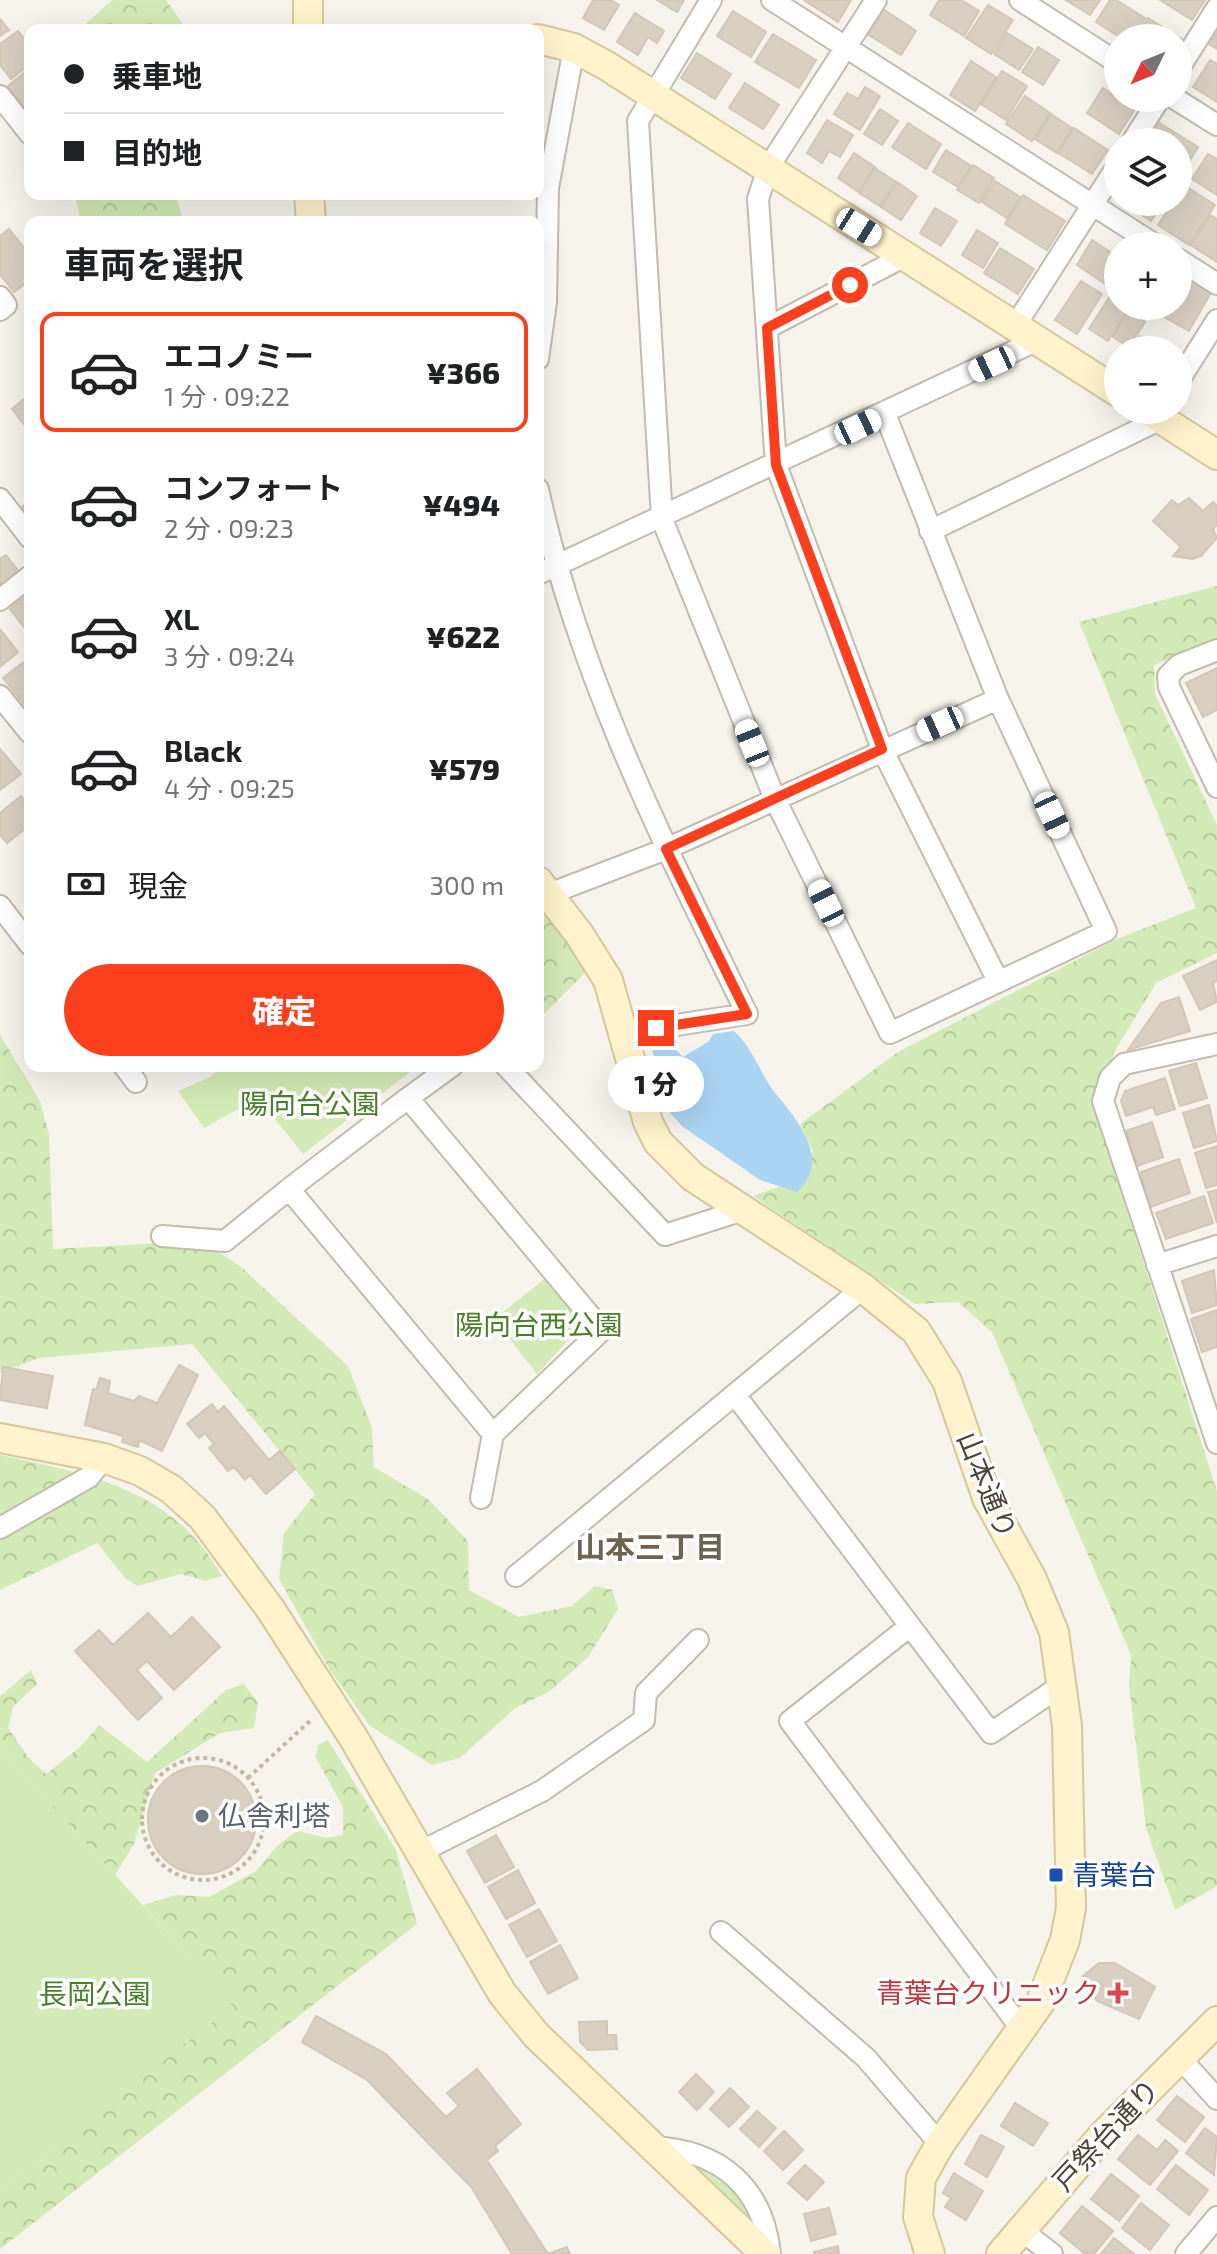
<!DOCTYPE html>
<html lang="ja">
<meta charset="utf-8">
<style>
:root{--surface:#fff;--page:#f2f2f2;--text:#202124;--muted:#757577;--line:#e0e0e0;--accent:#fc3f1d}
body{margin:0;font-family:"Exo 2","Noto Sans JP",sans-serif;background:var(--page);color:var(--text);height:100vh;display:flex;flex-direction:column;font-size:30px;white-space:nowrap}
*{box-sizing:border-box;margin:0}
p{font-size:26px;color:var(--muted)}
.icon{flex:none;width:44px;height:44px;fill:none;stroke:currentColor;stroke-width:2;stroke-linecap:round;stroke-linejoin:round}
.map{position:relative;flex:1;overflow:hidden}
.sheet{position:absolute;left:24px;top:216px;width:520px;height:856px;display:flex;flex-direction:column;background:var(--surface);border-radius:16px;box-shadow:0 8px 32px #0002}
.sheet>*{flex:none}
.banner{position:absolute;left:24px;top:24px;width:520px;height:176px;border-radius:16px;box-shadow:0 8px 32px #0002;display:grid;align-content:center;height:176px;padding:0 40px;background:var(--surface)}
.needle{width:52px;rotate:227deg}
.fabs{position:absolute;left:1104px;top:24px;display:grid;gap:16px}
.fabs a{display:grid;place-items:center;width:88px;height:88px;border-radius:50%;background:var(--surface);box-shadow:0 8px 32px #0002;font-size:40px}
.end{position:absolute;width:36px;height:36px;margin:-18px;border:10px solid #fc3f1d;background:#fff;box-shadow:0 0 0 4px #fff}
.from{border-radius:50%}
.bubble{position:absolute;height:56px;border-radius:28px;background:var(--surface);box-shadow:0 8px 32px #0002;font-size:26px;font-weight:800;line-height:56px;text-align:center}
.car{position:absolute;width:24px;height:48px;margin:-24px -12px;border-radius:10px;box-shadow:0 0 6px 2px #0007;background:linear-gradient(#fff 24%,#345 0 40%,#fff 0 76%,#345 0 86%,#fff 0)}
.banner b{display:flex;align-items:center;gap:28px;height:76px;font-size:30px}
.banner b+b{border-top:2px solid var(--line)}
.banner i{width:20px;height:20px;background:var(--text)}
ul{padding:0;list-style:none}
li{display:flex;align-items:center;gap:24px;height:120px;margin:0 16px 12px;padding:0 24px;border:4px solid transparent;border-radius:16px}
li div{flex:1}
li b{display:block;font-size:30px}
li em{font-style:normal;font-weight:800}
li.current{border-color:var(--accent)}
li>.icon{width:72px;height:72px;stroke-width:1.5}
h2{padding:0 40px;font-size:36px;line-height:96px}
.pay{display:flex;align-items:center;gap:20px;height:88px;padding:0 40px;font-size:30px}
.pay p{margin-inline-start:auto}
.action{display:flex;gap:16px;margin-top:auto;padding:16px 40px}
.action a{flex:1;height:92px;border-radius:48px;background:var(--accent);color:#fff;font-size:32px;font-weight:800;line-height:92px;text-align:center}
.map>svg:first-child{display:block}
.green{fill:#d2eab5}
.forest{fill:url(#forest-crowns)}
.garden{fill:url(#garden-dots)}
.water{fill:#a9d4f2}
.building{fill:#d8cfc1;stroke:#d3c7b4;stroke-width:2}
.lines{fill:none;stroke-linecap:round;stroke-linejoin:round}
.street-casing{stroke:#c2bbae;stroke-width:24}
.secondary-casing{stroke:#d6c79b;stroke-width:32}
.path{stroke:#c4b79f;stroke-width:4;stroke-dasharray:4 4;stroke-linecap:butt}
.street{stroke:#fff;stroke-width:20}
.secondary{stroke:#fff3cd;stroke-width:28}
.route{stroke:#fc3f1d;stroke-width:10}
.worship-dot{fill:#6b7280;stroke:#fff;stroke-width:3}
.transit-dot{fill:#1a4fb4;stroke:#fff;stroke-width:3}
.health-dot{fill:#e0444e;stroke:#fff;stroke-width:3}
.labels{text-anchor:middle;stroke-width:7;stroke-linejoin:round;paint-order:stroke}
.park-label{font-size:28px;fill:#4a7f2a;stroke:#fff}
.street-label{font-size:28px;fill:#4b4439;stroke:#fff}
.worship-label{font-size:28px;fill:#5b616d;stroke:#fff;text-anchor:start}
.transit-label{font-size:28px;fill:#164399;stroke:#fff;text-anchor:start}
.health-label{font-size:28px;fill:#be3a42;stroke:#fff;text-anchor:end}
.neighbourhood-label{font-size:30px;font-weight:bold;fill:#6e6250;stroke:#fff}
</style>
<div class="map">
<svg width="1217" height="2254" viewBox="0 0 1217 2254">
<defs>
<pattern id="forest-crowns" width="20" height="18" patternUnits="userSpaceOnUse" patternTransform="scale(2)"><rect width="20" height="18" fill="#d2eab5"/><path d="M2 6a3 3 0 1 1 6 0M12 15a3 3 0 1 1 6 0" fill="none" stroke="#b6ca9c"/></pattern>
<pattern id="garden-dots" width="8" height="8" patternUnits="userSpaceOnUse" patternTransform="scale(2)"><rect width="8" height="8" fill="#d2eab5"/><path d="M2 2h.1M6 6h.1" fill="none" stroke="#b6ca9c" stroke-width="1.8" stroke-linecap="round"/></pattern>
</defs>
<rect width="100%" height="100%" fill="#f6f3ec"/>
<path class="green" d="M223,1066H418L303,1154L258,1098L204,1128L178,1091L210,1077Z
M546,1278L576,1317L572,1336L537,1374L494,1319Z
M0,1748L234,2006L0,2190Z"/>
<path class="forest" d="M112,0H166L187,30H79Z
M75,194H175L184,222H81Z
M1217,586V639L1154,665L1155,694L1217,825V953L1156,983L1117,1047L1093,1105L1217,1491V1886L1175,1910L1146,1828L1129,1685L1131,1655L992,1332L958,1302L915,1304L753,1196L784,1185L813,1151L800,1124L898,1052L1119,938L1196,908L1079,622Z
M538,902L589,969L538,1020Z
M0,1035L40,1101L49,1134L53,1249L201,1241L240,1266L348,1366L372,1428L374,1467L428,1499L468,1541L469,1590L519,1617L572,1606L595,1586L612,1590L618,1609L588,1657L550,1691L514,1709L460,1758L432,1765L370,1726L330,1670L279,1579L284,1533L315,1494L192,1344L39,1358L0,1373Z
M0,1455C91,1475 172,1488 222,1576L206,1581L181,1574L137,1586L125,1578L97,1543L0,1590Z
M31,1670L37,1684L13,1707L8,1728L29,1758L46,1774L80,1747L99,1725L147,1762L226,1690L244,1684L258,1703L254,1728L220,1733L155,1773L134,1844L115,1875L0,1748V1696Z
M328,1740L396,1850L417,1924L0,2249V2190L233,2006L143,1905L176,1895L209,1897L256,1871L277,1846L297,1831L326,1838L343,1835V1807L316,1758L318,1745Z"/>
<path class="garden" d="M697,2166L736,2192L752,2217L750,2219Z"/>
<path class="water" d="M734,1031C753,1048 760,1074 776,1094C798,1121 832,1160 797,1192L760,1180L682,1126L671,1114L649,1039L663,1037L683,1057L708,1042L713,1034Z"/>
<path class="building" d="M593,0H611L619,5L604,30L583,18Z
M657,0H684L677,12Z
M804,0H851L838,22Z
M939,0H961L979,11L964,36L930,15Z
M1066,0H1100L1090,15Z
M1110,0H1116L1145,18L1133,38H1121L1096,22Z
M1160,0H1205L1192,20Z
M988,5L1013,20L991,54L966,38Z
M883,9L916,31L901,55L867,34Z
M733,11L766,32L751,57L717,36Z
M635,13L664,31L657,43L648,37L638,55L617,42Z
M1148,18L1182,39L1178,45V38H1135Z
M0,19L9,30L0,36Z
M18,31L30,46V64L11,79L0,65V44Z
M1217,32V49L1209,44Z
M1007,33L1033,49L1019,70L994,54Z
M773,34L816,60L799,88L755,62Z
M1038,47L1059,60L1043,85L1022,72Z
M697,53L731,74L715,99L681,78Z
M1210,60L1217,64V102L1193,87Z
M971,61L996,77L975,111L950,95Z
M30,68V114L8,86Z
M1002,71L1027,86L1006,120L981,104Z
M745,83L779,105L763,129L729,108Z
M865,87L880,96L860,130L834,114L847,93L858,99Z
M1103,88L1123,101L1142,98L1119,134L1087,113Z
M1025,96L1050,113L1032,141L1006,124Z
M880,109L898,121L882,145L864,134Z
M1051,114L1072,128L1057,153L1035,139Z
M827,120L853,135L840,157L829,151L822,163L807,153Z
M1158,122L1198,147L1182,173L1178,170V142H1145Z
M908,123L941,144L926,169L892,147Z
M1074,128L1108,150L1092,174L1058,153Z
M946,150L971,166L958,187L933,172Z
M854,153L875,167L859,192L838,178Z
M1208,154L1217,159V195L1192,179Z
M973,165L994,178L979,203L957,190Z
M875,168L896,182L880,206L859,193Z
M995,181L1020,197L1007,218L982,202Z
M897,182L917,196L901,220L881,207Z
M1184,185L1215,205L1189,245L1158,225L1173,202H1178Z
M1023,195L1065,221L1047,250L1005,224Z
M1128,202H1164L1151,221L1126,205Z
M935,208L957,221L941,246L920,233Z
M1210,215L1217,219V262L1191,245Z
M9,229L30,255V280L14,292L0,274V236Z
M977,230L998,243L983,268L962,255Z
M1092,240L1118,257V274L1110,287L1077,265Z
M1000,248L1034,269L1018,294L984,273Z
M1179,271L1213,289L1189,331L1161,315L1166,306H1178Z
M1081,281L1102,294L1077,334L1055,320Z
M1112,293L1118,297V306H1131L1108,341L1089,329Z
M1128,311L1145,322L1129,347L1113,337Z
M1140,336L1162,350H1131Z
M30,394V432L12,409Z
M1189,498L1203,511L1213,502L1217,506V525L1213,529L1217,538L1201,556L1192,559L1173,556L1181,547L1153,521L1172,500L1178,505Z
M30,500V517L22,507Z
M6,555L20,573L0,588V559Z
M30,593V635L10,609Z
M0,629L18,652L0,667Z
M29,658L30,659V712L3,678Z
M1217,668V710L1203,717L1186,683Z
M0,749L21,774L0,790Z
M21,796L30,807V825L7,843L0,834V813Z
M1217,960V981L1213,983L1217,1002L1200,1010L1183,976Z
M1179,997L1190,1031L1128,1050L1161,1003Z
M1196,1063L1207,1098L1180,1106L1169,1071Z
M1165,1078L1175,1109L1156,1115L1153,1107L1126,1116L1121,1101L1125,1091Z
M1209,1105L1217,1141L1194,1148L1183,1113Z
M1152,1122L1163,1157L1137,1166L1126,1131Z
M1217,1146V1185L1206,1188L1195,1153Z
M1179,1159L1190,1193L1148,1208L1141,1172Z
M1217,1190V1223L1208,1192Z
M1204,1196L1213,1223L1166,1239L1156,1213Z
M1214,1270L1217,1305L1192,1313L1182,1281Z
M1217,1310V1347L1202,1352L1191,1319Z
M179,1365L198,1375L162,1451L139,1440L138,1447L122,1442L123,1436L85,1425L93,1389L96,1390L100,1378L110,1381L108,1393L134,1401L139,1396L157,1403Z
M3,1367L53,1376L47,1408L0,1400Z
M212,1404L218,1412L224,1406L269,1460L280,1451L295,1469L266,1494L250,1475L245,1480L234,1467L228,1471L209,1448L214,1444L205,1433L199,1438L187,1424Z
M148,1613L171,1637L192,1617L220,1647L174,1690L147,1661L137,1670L162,1698L138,1720L75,1651L99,1630L113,1645Z
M148 1820a54 54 0 1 1 108 0a54 54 0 1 1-108 0Z
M496,1835L514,1867L485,1883L467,1851Z
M518,1870L535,1903L506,1919L488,1887Z
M539,1909L557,1941L527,1957L509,1925Z
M560,1945L578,1978L548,1994L530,1962Z
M1099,1963H1115L1155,1987L1139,2019L1097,2001L1089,1992V1980L1083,1976Z
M316,2016L386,2054L446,2117L459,2106L447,2093L477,2069L521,2124L495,2146L498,2151L487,2160L548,2254H512L472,2188L367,2080L302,2042Z
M607,2021V2035H616L617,2049L588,2050L580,2042L579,2022Z
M696,2074L714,2092L697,2110L679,2092Z
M730,2088L749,2107L729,2127L710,2109Z
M1177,2096L1204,2117L1185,2142L1157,2120Z
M1015,2103L1048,2123L1033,2146L1001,2126Z
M757,2111L776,2128L759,2147L740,2129Z
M1205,2128L1217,2137L1214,2175L1186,2153Z
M784,2131L803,2150L783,2170L764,2151Z
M981,2135L1004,2147L987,2177L965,2164Z
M1138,2135L1157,2150L1165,2140L1178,2151L1150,2185L1118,2159Z
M805,2165L824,2182L807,2200L788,2183Z
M1176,2165L1208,2190L1189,2215L1157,2189Z
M954,2173L983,2191L966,2220L945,2207L951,2198L943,2193Z
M1111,2174L1139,2196L1119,2221L1091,2199Z
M1141,2203L1169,2225L1150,2250L1122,2228Z
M1082,2206L1113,2231L1094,2254H1085L1060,2233Z
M829,2208L836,2234L811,2241L804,2214Z
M1114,2238L1134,2254H1101Z
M838,2246L839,2254H814V2252Z
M567,2247L570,2254H548Z"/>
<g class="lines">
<defs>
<path id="street" d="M711,0L638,121L662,519L775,799L890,1033L1106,931L998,699L885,414
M772,0L1157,246
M876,0L768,168L758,199L776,465L882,749L998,981
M1020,0L1118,63
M1178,70L1217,8
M0,96L30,134
M1174,98L1217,125
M1132,142L1160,98
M1178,259L1217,284
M0,297L6,305L0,310
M1015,326L1118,165
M767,328L905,256
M538,359L546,302L548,188L574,48
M1178,382L1217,320
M538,489C578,675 664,844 747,1014L625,1033
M0,499L30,538
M930,531L1161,419
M538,574L1038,340
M0,600L30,576
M1217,650L1179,665L1168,676L1169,687L1217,787
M0,696L30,733
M549,894L666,849L998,699
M0,906L30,945
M1217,1044L1124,1064L1110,1078L1103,1101L1217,1443
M124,1066L136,1082
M506,1066L665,1235L743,1210
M408,1098L452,1066
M162,1236L225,1241L289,1189
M1157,1265L1217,1246
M736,1396L991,1733L1062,1685
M481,1498L493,1434L602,1330L408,1098L289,1189L493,1434
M0,1528L89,1477L104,1458
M516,1576L863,1288
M910,1626L790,1721L1023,2031
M422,1851L542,1791L644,1720L646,1693L698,1640
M721,1932L866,2058L940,2144
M1179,2057L1217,2099
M652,2147C719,2150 763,2186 770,2254
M1021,2230L1052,2254
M1186,2254L1217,2217"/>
<path id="secondary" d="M308,30V0
M538,39L574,48L607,66L1118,392
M309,194L311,222
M1147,410L1217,455
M538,881L579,934L608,980L648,1122L658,1142L693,1177L863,1288L916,1331L947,1381L987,1498L1032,1579L1054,1632L1067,1726L1071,1908L1065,1940L1041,2001L940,2144L921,2178L918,2217L930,2254
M0,1438L104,1458L140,1471L171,1489L202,1517L269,1607L353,1737L502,1993L536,2035L765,2254
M1001,2254L1103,2135L1217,2021"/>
</defs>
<use href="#street" class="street-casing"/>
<use href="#secondary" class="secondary-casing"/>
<path class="path" d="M142 1819a61 61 0 1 1 122 0a61 61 0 1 1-122 0Z
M248,1778L311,1720"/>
<use href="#street" class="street"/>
<use href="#secondary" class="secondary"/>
</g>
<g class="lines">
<path class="route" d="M656,1028L747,1014L666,849L882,749L776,465L767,328L850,285"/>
</g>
<circle class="worship-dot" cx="202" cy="1816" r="8"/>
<rect class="transit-dot" x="1048" y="1867" width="16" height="16" rx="4"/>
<path class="health-dot" d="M1114 1981h8v8h8v8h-8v8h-8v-8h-8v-8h8z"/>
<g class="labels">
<g class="park-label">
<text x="310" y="1114">陽向台公園</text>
<text x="539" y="1335">陽向台西公園</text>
<text x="95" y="2004">長岡公園</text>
</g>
<g class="street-label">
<text transform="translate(987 1485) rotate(68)" y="10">山本通り</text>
<text transform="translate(1106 2135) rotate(-47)" y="10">戸祭台通り</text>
</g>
<g class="worship-label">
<text x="218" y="1826">仏舎利塔</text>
</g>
<g class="transit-label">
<text x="1072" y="1885">青葉台</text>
</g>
<g class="health-label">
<text x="1100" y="2003">青葉台クリニック</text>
</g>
<g class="neighbourhood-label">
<text x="650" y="1558">山本三丁目</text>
</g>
</g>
</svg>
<div class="fabs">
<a><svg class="needle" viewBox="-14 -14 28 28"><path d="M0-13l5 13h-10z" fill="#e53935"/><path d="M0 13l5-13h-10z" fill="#757577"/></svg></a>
<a><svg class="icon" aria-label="layers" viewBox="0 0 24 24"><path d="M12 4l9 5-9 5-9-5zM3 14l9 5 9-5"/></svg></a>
<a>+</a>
<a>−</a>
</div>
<i class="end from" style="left:850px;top:285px"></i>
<i class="end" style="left:656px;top:1028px"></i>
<div class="bubble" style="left:608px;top:1056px;width:96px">1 分</div>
<i class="car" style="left:859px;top:227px;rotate:122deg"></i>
<i class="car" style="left:992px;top:364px;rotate:245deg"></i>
<i class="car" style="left:858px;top:427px;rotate:65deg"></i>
<i class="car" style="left:940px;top:724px;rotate:246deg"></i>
<i class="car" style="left:752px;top:743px;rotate:338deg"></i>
<i class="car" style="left:1052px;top:815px;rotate:155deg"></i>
<i class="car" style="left:826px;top:903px;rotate:334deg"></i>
<div class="banner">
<b><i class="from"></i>乗車地</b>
<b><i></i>目的地</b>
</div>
<section class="sheet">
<h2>車両を選択</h2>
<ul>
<li class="current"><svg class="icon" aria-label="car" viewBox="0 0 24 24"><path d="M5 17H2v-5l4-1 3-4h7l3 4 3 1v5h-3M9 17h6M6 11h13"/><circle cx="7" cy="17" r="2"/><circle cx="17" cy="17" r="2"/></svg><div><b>エコノミー</b><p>1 分 · 09:22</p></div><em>¥366</em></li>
<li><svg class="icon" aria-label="car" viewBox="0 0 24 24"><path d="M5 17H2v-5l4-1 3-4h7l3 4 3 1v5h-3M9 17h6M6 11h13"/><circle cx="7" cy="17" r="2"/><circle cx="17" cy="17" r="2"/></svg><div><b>コンフォート</b><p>2 分 · 09:23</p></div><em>¥494</em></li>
<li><svg class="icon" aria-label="car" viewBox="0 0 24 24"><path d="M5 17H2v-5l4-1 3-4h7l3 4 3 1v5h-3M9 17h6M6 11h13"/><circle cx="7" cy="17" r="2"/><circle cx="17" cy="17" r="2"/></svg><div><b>XL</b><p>3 分 · 09:24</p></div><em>¥622</em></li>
<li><svg class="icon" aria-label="car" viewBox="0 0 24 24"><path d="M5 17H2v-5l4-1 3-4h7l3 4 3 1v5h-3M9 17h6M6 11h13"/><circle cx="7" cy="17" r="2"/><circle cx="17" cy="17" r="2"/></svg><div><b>Black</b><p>4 分 · 09:25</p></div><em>¥579</em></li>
</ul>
<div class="pay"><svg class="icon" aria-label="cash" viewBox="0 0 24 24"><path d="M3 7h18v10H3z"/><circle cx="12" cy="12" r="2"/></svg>現金<p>300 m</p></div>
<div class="action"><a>確定</a></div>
</section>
</div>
